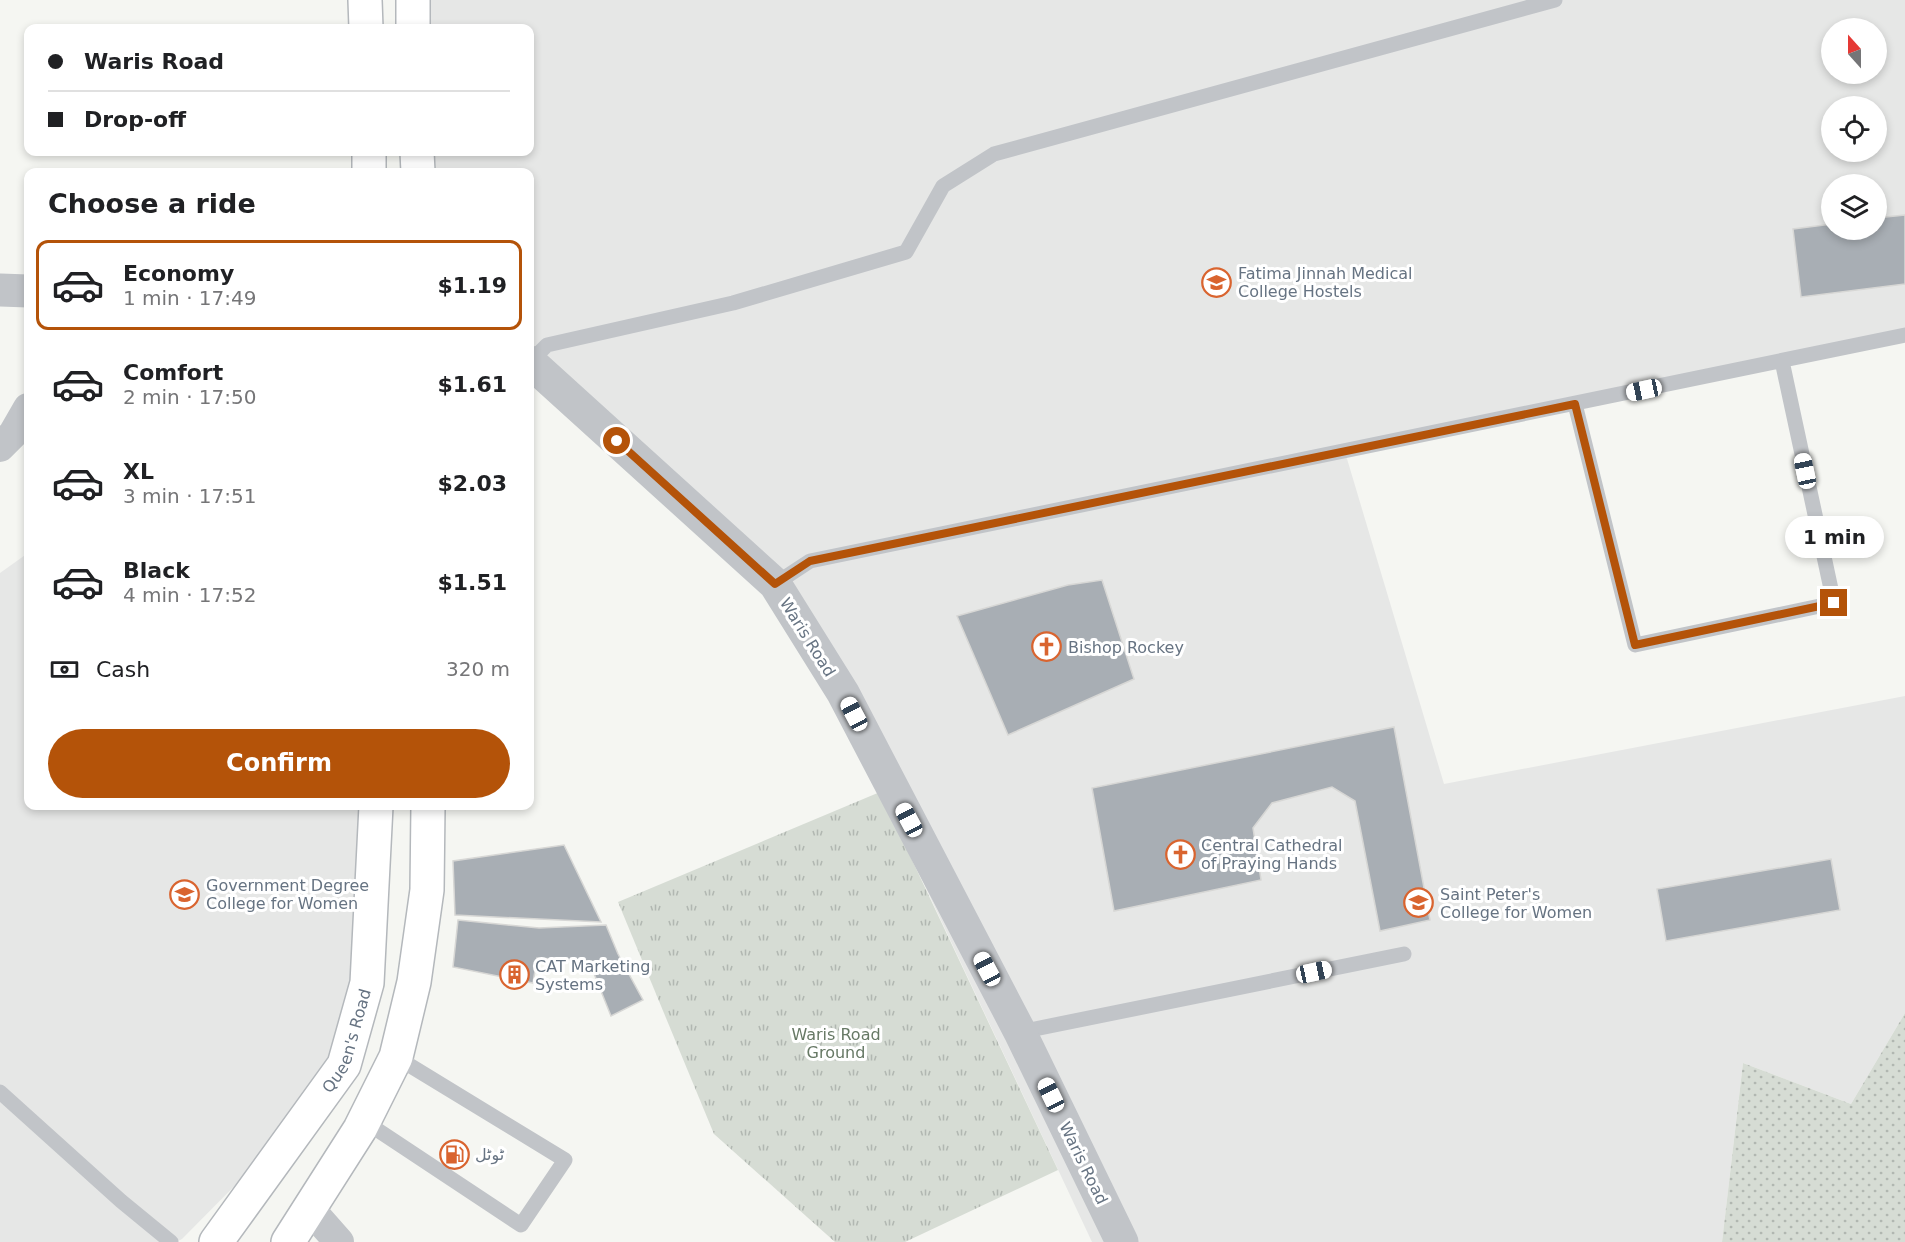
<!DOCTYPE html>
<meta charset="utf-8">
<style>
:root{--surface:#fff;--page:#f6f6f6;--text:#202124;--muted:#757577;--line:#e0e0e0;--accent:#b45309}
body{margin:0;font-family:"DejaVu Sans",Vazirmatn,sans-serif;background:var(--page);color:var(--text);height:100vh;display:flex;flex-direction:column;font-size:22px;white-space:nowrap}
*{box-sizing:border-box;margin:0}
p{font-size:20px;color:var(--muted)}
.icon{flex:none;width:33px;height:33px;fill:none;stroke:currentColor;stroke-width:2;stroke-linecap:round;stroke-linejoin:round}
.map{position:relative;flex:1;overflow:hidden}
.details{position:absolute;left:24px;top:168px;width:510px;height:642px;display:flex;flex-direction:column;background:var(--surface);border-radius:12px;box-shadow:0 3px 9px #0003}
.details>*{flex:none}
.hud{position:absolute;left:24px;top:24px;width:510px;height:132px;border-radius:12px;box-shadow:0 3px 9px #0003;display:grid;align-content:center;height:132px;padding:0 24px;background:var(--surface)}
.needle{width:39px;rotate:339deg}
.buttons{position:absolute;left:1821px;top:18px;display:grid;gap:12px}
.buttons a{display:grid;place-items:center;width:66px;height:66px;border-radius:50%;background:var(--surface);box-shadow:0 3px 9px #0003;font-size:30px}
.end{position:absolute;width:27px;height:27px;margin:-14px;border:8px solid #b45309;background:#fff;box-shadow:0 0 0 3px #fff}
.from{border-radius:50%}
.bubble{position:absolute;height:42px;border-radius:21px;background:var(--surface);box-shadow:0 3px 9px #0003;font-size:20px;font-weight:700;line-height:42px;text-align:center}
.car{position:absolute;width:18px;height:36px;margin:-18px -9px;border-radius:8px;box-shadow:0 0 4px 2px #0007;background:linear-gradient(#fff 24%,#345 0 40%,#fff 0 76%,#345 0 86%,#fff 0)}
.hud b{display:flex;align-items:center;gap:21px;height:57px;font-size:22px}
.hud b+b{border-top:2px solid var(--line)}
.hud i{width:15px;height:15px;background:var(--text)}
ul{padding:0;list-style:none}
li{display:flex;align-items:center;gap:18px;height:90px;margin:0 12px 9px;padding:0 12px;border:3px solid transparent;border-radius:12px}
li div{flex:1}
li b{display:block;font-size:22px}
li em{font-style:normal;font-weight:700}
li.selected{border-color:var(--accent)}
li>.icon{width:54px;height:54px;stroke-width:1.5}
h2{padding:0 24px;font-size:27px;line-height:72px}
.pay{display:flex;align-items:center;gap:15px;height:66px;padding:0 24px;font-size:22px}
.pay p{margin-inline-start:auto}
.cta{display:flex;gap:12px;margin-top:auto;padding:12px 24px}
.cta a{flex:1;height:69px;border-radius:36px;background:var(--accent);color:#fff;font-size:24px;font-weight:700;line-height:69px;text-align:center}
.map>svg:first-child{display:block}
.built{fill:#e6e7e6;fill-rule:evenodd}
.grass{fill:url(#grass-dots)}
.park{fill:url(#park-tufts)}
.building{fill:#a8aeb4;stroke:#d7d7d5;stroke-width:1.5}
.lines{fill:none;stroke-linecap:round;stroke-linejoin:round}
.secondary-casing{stroke:#b4b8bc;stroke-width:36}
.service{stroke:#c1c4c8;stroke-width:15}
.minor{stroke:#c1c4c8;stroke-width:30}
.tertiary{stroke:#c1c4c8;stroke-width:33}
.secondary{stroke:#fff;stroke-width:33}
.route{stroke:#b45309;stroke-width:8}
.labels{text-anchor:middle;stroke-width:6;stroke-linejoin:round;paint-order:stroke}
.poi-label{font-size:16px;fill:#667382;stroke:#fff;text-anchor:start}
.street-label{font-size:16px;fill:#667382;stroke:#fff}
.park-label{font-size:16px;fill:#677965;stroke:#fff}
</style>
<div class="map">
<svg width="1905" height="1242" viewBox="0 0 1905 1242">
<defs>
<pattern id="grass-dots" width="8" height="8" patternUnits="userSpaceOnUse" patternTransform="scale(1.5)"><rect width="8" height="8" fill="#d6dcd4"/><path d="M2 2h.1M6 6h.1" fill="none" stroke="#b1b7b1" stroke-width="1.8" stroke-linecap="round"/></pattern>
<pattern id="park-tufts" width="24" height="20" patternUnits="userSpaceOnUse" patternTransform="scale(1.5)"><rect width="24" height="20" fill="#d6dcd4"/><path d="M3 7l-1-3M5 7V3M7 7l1-3M15 17l-1-3M17 17v-4M19 17l1-3" fill="none" stroke="#b1b7b1"/></pattern>
</defs>
<rect width="100%" height="100%" fill="#f5f6f2"/>
<path class="built" d="M413,0H1905V335L1345,452L1444,784L1905,696V1013L1851,1104L1743,1063L1722,1242H1092L777,571L530,368V172H418L417,152H530V28H413ZM1832,28H1876V74H1832ZM1832,106H1876V152H1832ZM1832,184H1876V230H1832Z
M28,553V806H374L342,1063L281,1139L182,1239L176,1242H0V573Z"/>
<path class="grass" d="M1905,1013V1242H1722L1743,1063L1851,1104Z"/>
<path class="park" d="M880,792L1058,1170L905,1242H835L714,1134L618,902Z"/>
<path class="building" d="M1905,215V284L1801,297L1793,229L1832,224V230H1876V218Z
M1102,580L1134,679L1008,735L957,616L1068,585Z
M1394,727L1430,920L1380,931L1355,801L1332,787L1272,803L1253,828L1261,880L1114,911L1092,788Z
M564,845L601,922L455,915L453,861Z
M1831,859L1840,910L1666,941L1657,889Z
M458,920L539,928L606,925L618,954L643,1000L611,1016L589,961L537,958L533,983L453,967Z"/>
<g class="lines">
<defs>
<g id="secondary">
<path d="M365,0L366,28"/>
<path d="M413,0V28"/>
<path d="M369,152V172"/>
<path d="M417,152L418,172"/>
<path id="s1" d="M216,1242L344,1065L367,983L376,806"/>
<path d="M288,1242L360,1129L396,1057L414,982L427,890L428,806"/>
</g>
</defs>
<use href="#secondary" class="secondary-casing"/>
<path class="service" d="M530,362L547,345L733,303L906,252L943,186L994,154L1555,0
M1575,404L1635,645L1834,603L1782,361
M775,584L810,561L1905,335
M1020,1032L1404,954
M0,1092L121,1201L171,1242
M364,1121L521,1225L565,1160L396,1057"/>
<path class="minor" d="M0,447L13,434L28,408
M309,1208L339,1242"/>
<path class="tertiary" d="M0,290L28,291
M530,362L775,584L843,693L1020,1032L1122,1242"/>
<use href="#secondary" class="secondary"/>
</g>
<g class="lines">
<path class="route" d="M617,441L775,584L810,561L1575,404L1635,645L1834,603"/>
</g>
<defs>
<symbol id="university-ring" viewBox="-11 -11 22 22"><circle r="9.5" fill="#fff" stroke="#d9642f" stroke-width="1.5"/><path d="M0-5L7-2L0 1L-7-2ZM-4 1L0 2.5L4 1V4Q0 6-4 4Z" fill="#d9642f"/></symbol>
<symbol id="church-ring" viewBox="-11 -11 22 22"><circle r="9.5" fill="#fff" stroke="#d9642f" stroke-width="1.5"/><path d="M-1.2-6h2.4v3.5h3.3v2.4h-3.3V6h-2.4V-.1h-3.3v-2.4h3.3Z" fill="#d9642f"/></symbol>
<symbol id="school-ring" viewBox="-11 -11 22 22"><circle r="9.5" fill="#fff" stroke="#d9642f" stroke-width="1.5"/><path d="M0-5L7-2L0 1L-7-2ZM-4 1L0 2.5L4 1V4Q0 6-4 4Z" fill="#d9642f"/></symbol>
<symbol id="building-ring" viewBox="-11 -11 22 22"><circle r="9.5" fill="#fff" stroke="#d9642f" stroke-width="1.5"/><path d="M-4-6H4V6H1V3H-1V6H-4ZM-2.5-4.3h1.7v1.8h-1.7ZM.8-4.3h1.7v1.8H.8ZM-2.5-1h1.7V.8h-1.7ZM.8-1h1.7V.8H.8Z" fill="#d9642f"/></symbol>
<symbol id="fuel-ring" viewBox="-11 -11 22 22"><circle r="9.5" fill="#fff" stroke="#d9642f" stroke-width="1.5"/><path d="M-5.5-6h7V0h2V4h1.3V-2.5L3-4.5l.8-.8L6-3V5H2.5V1h-1V6h-7ZM-4.2-4.7v3.2H.2V-4.7Z" fill="#d9642f"/></symbol>
</defs>
<g fill-rule="evenodd">
<use href="#university-ring" x="1200" y="266" width="33" height="33"/>
<use href="#church-ring" x="1030" y="630" width="33" height="33"/>
<use href="#church-ring" x="1164" y="838" width="33" height="33"/>
<use href="#school-ring" x="168" y="878" width="33" height="33"/>
<use href="#university-ring" x="1402" y="886" width="33" height="33"/>
<use href="#building-ring" x="498" y="958" width="33" height="33"/>
<use href="#fuel-ring" x="438" y="1138" width="33" height="33"/>
</g>
<g class="labels">
<g class="poi-label">
<text x="1238" y="279">Fatima Jinnah Medical<tspan x="1238" dy="18">College Hostels</tspan></text>
<text x="1068" y="653">Bishop Rockey</text>
<text x="1201" y="851">Central Cathedral<tspan x="1201" dy="18">of Praying Hands</tspan></text>
<text x="206" y="891">Government Degree<tspan x="206" dy="18">College for Women</tspan></text>
<text x="1440" y="900">Saint Peter's<tspan x="1440" dy="18">College for Women</tspan></text>
<text x="535" y="972">CAT Marketing<tspan x="535" dy="18">Systems</tspan></text>
<text x="475" y="1160">ٹوٹل</text>
</g>
<g class="street-label">
<text transform="translate(808 637) rotate(58)" y="6">Waris Road</text>
<text dy="6" stroke="none"><textPath href="#s1" startOffset="242">Queen's Road</textPath></text>
<text transform="translate(1084 1163) rotate(64)" y="6">Waris Road</text>
</g>
<g class="park-label">
<text x="836" y="1040">Waris Road<tspan x="836" dy="18">Ground</tspan></text>
</g>
</g>
</svg>
<div class="buttons">
<a><svg class="needle" viewBox="-14 -14 28 28"><path d="M0-13l5 13h-10z" fill="#e53935"/><path d="M0 13l5-13h-10z" fill="#757577"/></svg></a>
<a><svg class="icon" aria-label="locate" viewBox="0 0 24 24"><circle cx="12" cy="12" r="6"/><path d="M12 2v4M12 18v4M2 12h4M18 12h4"/></svg></a>
<a><svg class="icon" aria-label="layers" viewBox="0 0 24 24"><path d="M12 4l9 5-9 5-9-5zM3 14l9 5 9-5"/></svg></a>
</div>
<i class="end from" style="left:617px;top:441px"></i>
<i class="end" style="left:1834px;top:603px"></i>
<div class="bubble" style="left:1785px;top:516px;width:99px">1 min</div>
<i class="car" style="left:1644px;top:390px;rotate:258deg"></i>
<i class="car" style="left:1805px;top:471px;rotate:348deg"></i>
<i class="car" style="left:854px;top:714px;rotate:332deg"></i>
<i class="car" style="left:909px;top:820px;rotate:332deg"></i>
<i class="car" style="left:987px;top:969px;rotate:332deg"></i>
<i class="car" style="left:1314px;top:972px;rotate:78deg"></i>
<i class="car" style="left:1051px;top:1095px;rotate:334deg"></i>
<div class="hud">
<b><i class="from"></i>Waris Road</b>
<b><i></i>Drop-off</b>
</div>
<section class="details">
<h2>Choose a ride</h2>
<ul>
<li class="selected"><svg class="icon" aria-label="car" viewBox="0 0 24 24"><path d="M5 17H2v-5l4-1 3-4h7l3 4 3 1v5h-3M9 17h6M6 11h13"/><circle cx="7" cy="17" r="2"/><circle cx="17" cy="17" r="2"/></svg><div><b>Economy</b><p>1 min · 17:49</p></div><em>$1.19</em></li>
<li><svg class="icon" aria-label="car" viewBox="0 0 24 24"><path d="M5 17H2v-5l4-1 3-4h7l3 4 3 1v5h-3M9 17h6M6 11h13"/><circle cx="7" cy="17" r="2"/><circle cx="17" cy="17" r="2"/></svg><div><b>Comfort</b><p>2 min · 17:50</p></div><em>$1.61</em></li>
<li><svg class="icon" aria-label="car" viewBox="0 0 24 24"><path d="M5 17H2v-5l4-1 3-4h7l3 4 3 1v5h-3M9 17h6M6 11h13"/><circle cx="7" cy="17" r="2"/><circle cx="17" cy="17" r="2"/></svg><div><b>XL</b><p>3 min · 17:51</p></div><em>$2.03</em></li>
<li><svg class="icon" aria-label="car" viewBox="0 0 24 24"><path d="M5 17H2v-5l4-1 3-4h7l3 4 3 1v5h-3M9 17h6M6 11h13"/><circle cx="7" cy="17" r="2"/><circle cx="17" cy="17" r="2"/></svg><div><b>Black</b><p>4 min · 17:52</p></div><em>$1.51</em></li>
</ul>
<div class="pay"><svg class="icon" aria-label="cash" viewBox="0 0 24 24"><path d="M3 7h18v10H3z"/><circle cx="12" cy="12" r="2"/></svg>Cash<p>320 m</p></div>
<div class="cta"><a>Confirm</a></div>
</section>
</div>
